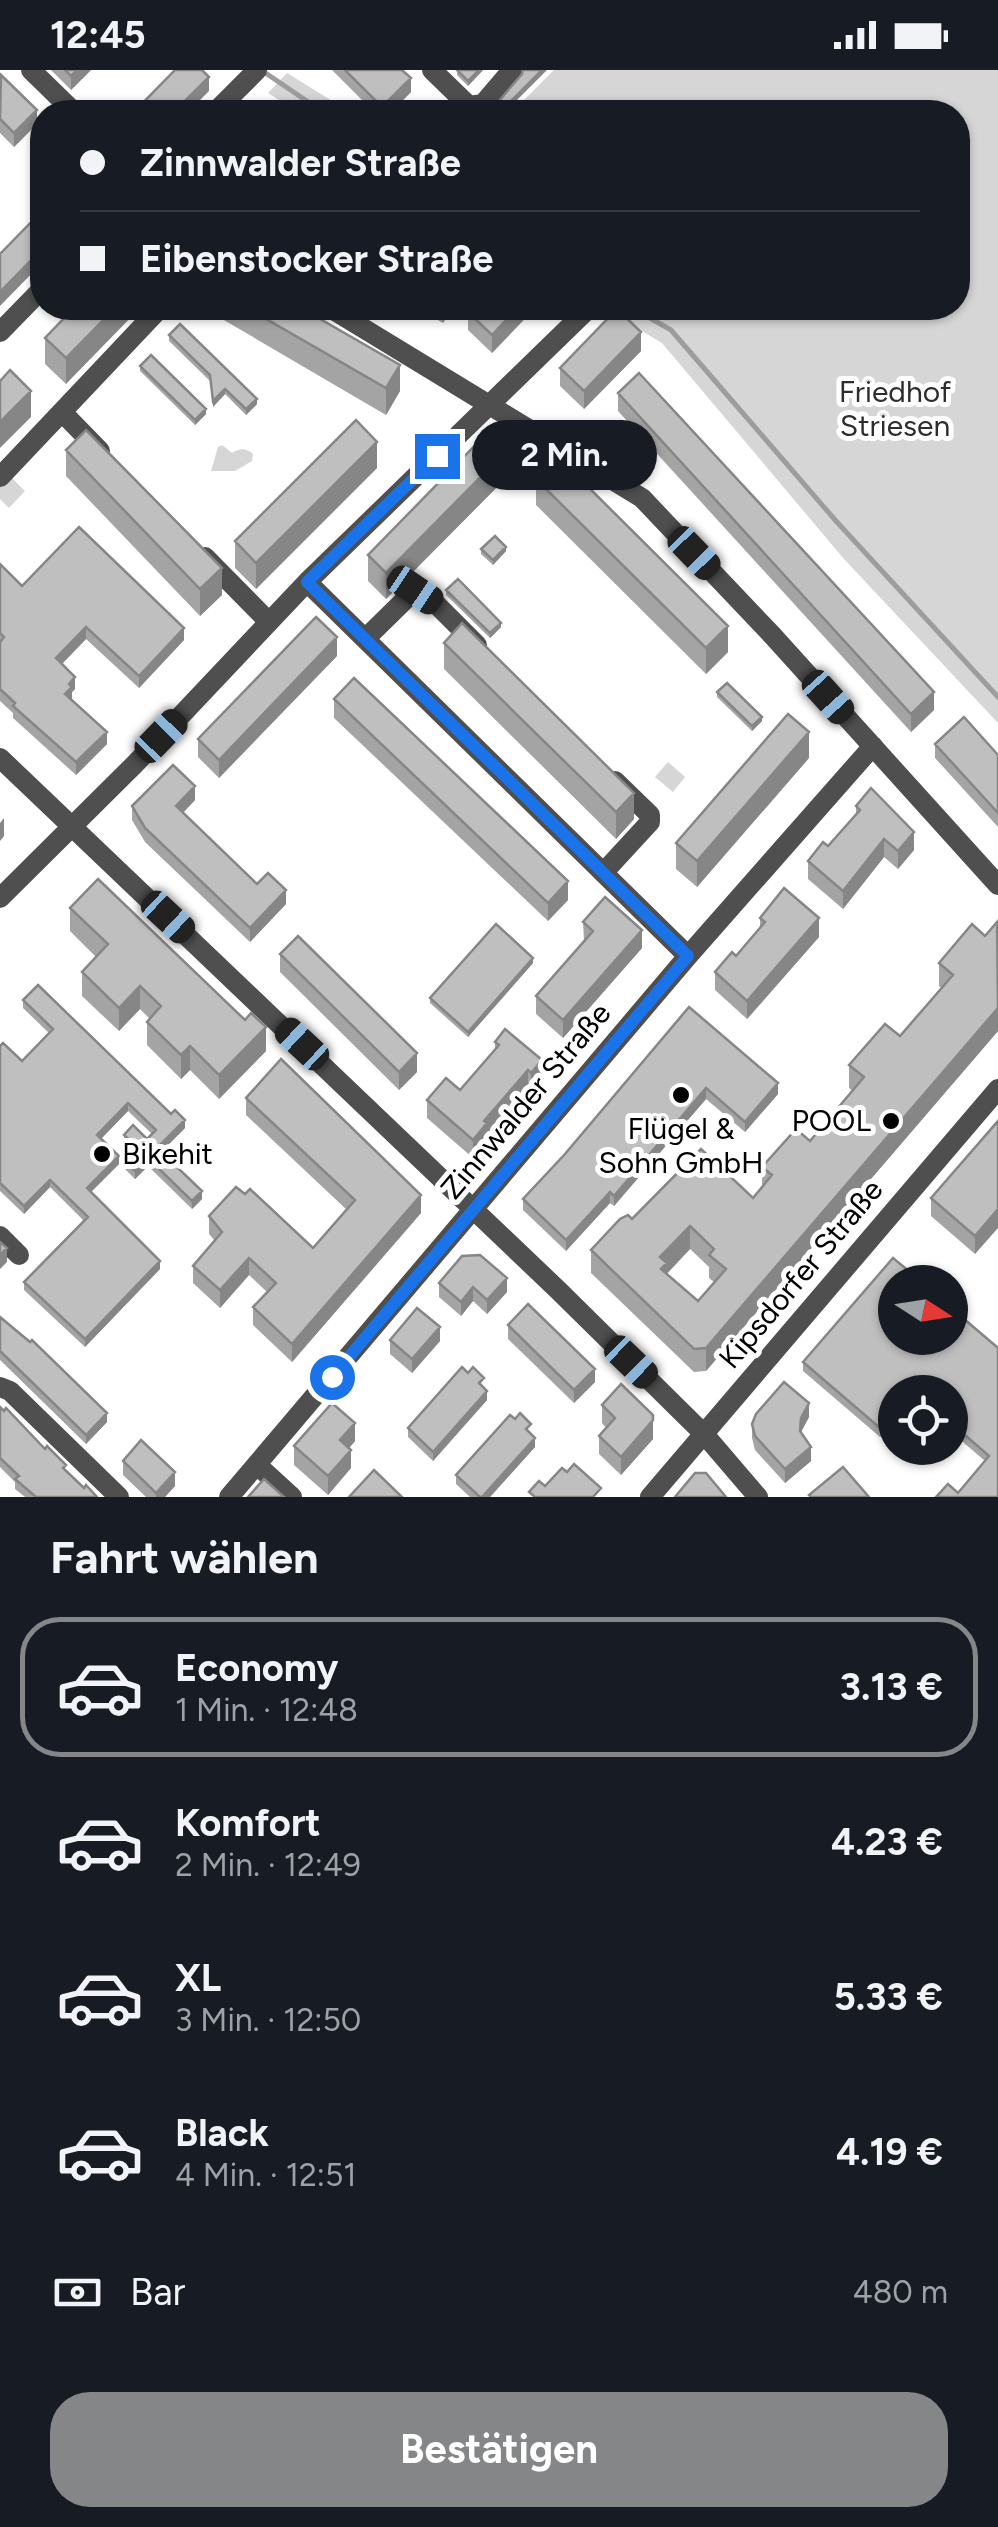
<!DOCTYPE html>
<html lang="de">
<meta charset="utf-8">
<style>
:root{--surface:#171b24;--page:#20242c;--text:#f1f3f6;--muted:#9ea1a6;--line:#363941;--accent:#858687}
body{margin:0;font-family:Figtree,sans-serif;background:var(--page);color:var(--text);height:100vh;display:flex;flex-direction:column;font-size:38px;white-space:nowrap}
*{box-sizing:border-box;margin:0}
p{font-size:32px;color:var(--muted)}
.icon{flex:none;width:55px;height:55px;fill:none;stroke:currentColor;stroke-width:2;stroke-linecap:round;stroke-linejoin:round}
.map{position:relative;height:1427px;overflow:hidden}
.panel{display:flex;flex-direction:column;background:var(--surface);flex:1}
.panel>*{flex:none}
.hud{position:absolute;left:30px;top:30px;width:940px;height:220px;border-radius:40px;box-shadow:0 2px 8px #0004;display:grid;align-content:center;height:220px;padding:0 50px;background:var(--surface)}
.needle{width:65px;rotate:102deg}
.tools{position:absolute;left:878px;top:1195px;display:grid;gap:20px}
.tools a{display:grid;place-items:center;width:90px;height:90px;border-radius:50%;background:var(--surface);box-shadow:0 2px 8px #0004;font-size:50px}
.end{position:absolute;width:45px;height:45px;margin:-22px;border:12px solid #1a73e8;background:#fff;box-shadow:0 0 0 5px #fff}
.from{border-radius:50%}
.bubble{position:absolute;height:70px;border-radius:35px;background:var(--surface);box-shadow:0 2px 8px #0004;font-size:32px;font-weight:700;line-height:70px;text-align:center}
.car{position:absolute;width:30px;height:60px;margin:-30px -15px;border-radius:12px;box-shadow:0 0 8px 2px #0007;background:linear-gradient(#222 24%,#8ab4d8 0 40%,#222 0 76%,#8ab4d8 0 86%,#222 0)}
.hud b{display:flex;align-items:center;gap:35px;height:95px;font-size:38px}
.hud b+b{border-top:2px solid var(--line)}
.hud i{width:25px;height:25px;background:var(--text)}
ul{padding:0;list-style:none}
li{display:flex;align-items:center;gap:30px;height:140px;margin:0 20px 15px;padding:0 30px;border:5px solid transparent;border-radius:40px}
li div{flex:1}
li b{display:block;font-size:38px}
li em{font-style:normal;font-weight:700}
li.current{border-color:var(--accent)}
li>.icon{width:90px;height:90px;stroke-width:1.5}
h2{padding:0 50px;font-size:45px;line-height:120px}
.pay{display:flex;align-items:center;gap:25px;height:110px;padding:0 50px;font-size:38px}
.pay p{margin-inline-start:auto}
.button{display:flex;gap:20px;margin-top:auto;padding:20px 50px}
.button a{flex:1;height:115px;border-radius:40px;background:var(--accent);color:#fff;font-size:40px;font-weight:700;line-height:115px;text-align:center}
.status{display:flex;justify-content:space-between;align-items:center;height:70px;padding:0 50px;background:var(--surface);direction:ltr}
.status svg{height:28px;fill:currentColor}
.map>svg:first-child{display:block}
.green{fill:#d6d6d6}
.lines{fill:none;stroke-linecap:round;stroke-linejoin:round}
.stream{stroke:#9d9d9d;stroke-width:5}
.minor{stroke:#4f4f4f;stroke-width:20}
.wall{fill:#a4a4a4;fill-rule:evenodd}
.shaded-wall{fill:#868686}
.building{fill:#bfbfbf;stroke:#868686;stroke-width:2.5;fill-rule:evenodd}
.route{stroke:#1a73e8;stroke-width:12}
.poi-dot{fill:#000;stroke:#fff;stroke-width:4}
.labels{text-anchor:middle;stroke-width:10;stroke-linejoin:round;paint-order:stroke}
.park-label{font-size:30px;fill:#2d2d2d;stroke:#fff}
.street-label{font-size:30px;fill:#000;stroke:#fff}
.poi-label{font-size:30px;fill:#000;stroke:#fff;text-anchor:end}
</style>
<div class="status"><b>12:45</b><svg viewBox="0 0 49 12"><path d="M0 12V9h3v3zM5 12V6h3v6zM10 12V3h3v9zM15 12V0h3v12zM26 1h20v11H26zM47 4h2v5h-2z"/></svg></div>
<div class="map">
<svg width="998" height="1427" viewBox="0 0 998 1427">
<rect width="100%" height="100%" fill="#fff"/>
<path class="green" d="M554,0H998V653L844,489L662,273L603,238H958V42H512Z
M287,3L350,42H297L268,23Z
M222,375L232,383C240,378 246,378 253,384L252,391L235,401H211L218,377Z
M10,406L25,421L9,438L0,429V417Z
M668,692L685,707L673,722L655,707Z"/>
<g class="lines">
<path class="stream" d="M264,2L323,42
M632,238L671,260L836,451L998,627"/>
<path class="minor" d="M31,0L74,42
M432,0L469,36L483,34L512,0
M215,42L257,0
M330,238L642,428L773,566L998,815
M0,262L42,219
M63,343L100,381
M0,407L160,238
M205,487L269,552
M307,512L688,886
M365,569L415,520L437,535L477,575
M0,688L558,1220L704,1364L758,1427
M603,803L650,752V745L615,711
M0,828L134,695L307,512L588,239
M0,1166L19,1185
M0,1317L10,1321L119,1427
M257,1395L292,1427
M229,1427L688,886L873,676
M650,1427L998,1019"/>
</g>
<path class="wall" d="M51,0H91L71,20Z
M332,0H402L411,22L391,42H374Z
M457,0H483L468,16L457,5Z
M0,6L37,54L14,77L0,63Z
M74,238L66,314L45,294V268Z
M217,238H301L400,321L386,345L217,246Z
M417,238H452L443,253Z
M472,238H535L492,283L468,260V242Z
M169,265L257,334L246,345L225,324L213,337L210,311L169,271Z
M641,281L584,339L560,316V298Z
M140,296L206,344L195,355L140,301Z
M618,323L934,640L911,662L618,341Z
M66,380L222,525L200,546L66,406Z
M377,398L256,519L235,498V471Z
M513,401L386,529L368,511V485Z
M536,409L728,582L706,604L536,435Z
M481,479L506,481L493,495L481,484Z
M0,494L22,516L184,570L139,618L86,569L62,594L75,619L72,622L71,630L107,674L76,705L13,648V643L0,631Z
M446,520L501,557L490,568L446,525Z
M444,573L634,749L616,769L444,599Z
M337,586L219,708L198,687V669Z
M717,622L762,651L752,661L717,627Z
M334,629L568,830L548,851L334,648Z
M935,674L998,685V757L935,688Z
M809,688L697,817L676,799V773Z
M195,730L183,743L257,814L286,834L250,872L145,772L132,750V736Z
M856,736L914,780L898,799L884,787L843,839L808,809V791L828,776L856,746Z
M70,838L266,981L219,1029L190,1000L181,1009L147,975V952L150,949L140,939L119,961L82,926V902L96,887L70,861Z
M760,848L819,867L747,949L715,920V902L736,886L760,859Z
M583,852L642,878L563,968L536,944V926L584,871Z
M998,852V961L706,1301L694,1302L591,1203V1180L632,1149L753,1128L762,1117V1097L810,1071L853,1021L849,1018V995L900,966L941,918L939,916V893L985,866ZM690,1179L709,1197V1208L714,1212L698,1231L667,1204Z
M280,884L417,1002L399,1020L280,902Z
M533,893L468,967L430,933V928Z
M23,930L185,1058L161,1082L202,1129L192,1139L148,1096L135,1109L125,1099V1091L134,1082L124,1073V1065L147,1069L152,1064L128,1041L101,1069L119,1094L91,1122L160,1199L85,1277L24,1220V1212L84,1151L50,1117L24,1144L0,1121V976L22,991L49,963L23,938Z
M689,937L778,1024L745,1062L706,1029L614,1136L610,1133L566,1181L523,1140V1129L565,1084Z
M495,972L542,1008L531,1021L528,1018L487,1066V1072L473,1088L427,1048V1030L460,1020L495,980Z
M246,1028L421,1143L292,1292L253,1255V1237L267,1222L249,1205L220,1238L193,1213V1196L215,1171L209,1164V1146L245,1124L313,1178L347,1140L246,1045Z
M998,1051L975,1184L931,1146V1128Z
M439,1213L507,1222L487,1244L473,1231L461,1246L439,1227Z
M0,1247L107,1352L86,1374L0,1290Z
M508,1255L595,1312L574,1333L508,1269Z
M390,1270L440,1271L412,1303L390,1284Z
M998,1278V1427L958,1423L985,1391L950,1361V1322H895V1349L880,1367L803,1301V1292Z
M484,1316L487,1330L433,1391L408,1367V1358Z
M602,1335L653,1369L621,1405L599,1384V1366L606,1358L602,1353Z
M0,1337L84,1418L97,1427H25L15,1419V1412L0,1397Z
M809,1347L801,1362L811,1391L785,1413L755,1380L752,1368V1354Z
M531,1363L535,1377L490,1427H470L456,1414V1405Z
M355,1371L349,1378L351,1398L328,1425L294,1395V1376Z
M123,1391L175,1416L165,1427H146L123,1405Z"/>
<path class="shaded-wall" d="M77,0H91L71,20V6Z
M479,0H483L468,16V11Z
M542,0H547L505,42H500Z
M209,7V21L188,42H174Z
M411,8V22L391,42H382V37Z
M37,40V54L14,77V63Z
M42,179V193L0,236V222Z
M115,238H140L66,314V288Z
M443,238H452L443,253Z
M517,238H535L492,283V265Z
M641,262V281L584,339V321Z
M400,295V321L386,345V318Z
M225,319V324L213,337V331Z
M31,321V347L0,378V352Z
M257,329V334L246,345V339Z
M206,339V344L195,355V350Z
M377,372V398L256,519V493Z
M513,374V401L386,529V503Z
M506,477V481L493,495V490Z
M222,498V525L200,546V519Z
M501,553V557L490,568V563Z
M728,556V582L706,604V578Z
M86,557V569L56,600V588Z
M184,558V570L139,618V606Z
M337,567V586L219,708V690Z
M75,607V619L72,622V630L65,636V624L69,614Z
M934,622V640L911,662V644Z
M762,647V651L752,661V656Z
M107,662V674L76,705V692Z
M809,662V688L697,817V791Z
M195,716V730L176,750V736Z
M634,723V749L616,769V742Z
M4,748V766L0,771V753Z
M914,762V780L898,799V781Z
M884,769V787L843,839V821Z
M568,811V830L548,851V833Z
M286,820V834L250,872V858Z
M819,848V867L747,949V931Z
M642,860V878L563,968V950Z
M533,888V893L468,967V962Z
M140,916V939L119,961V938Z
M998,938V961L706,1301V1278Z
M266,957V981L219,1029V1005Z
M190,976V1000L181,1009V985Z
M417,983V1002L399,1020V1002Z
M542,990V1008L531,1021V1003Z
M528,1000V1018L487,1066V1072L473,1088V1070L484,1051Z
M778,1013V1024L745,1062V1052Z
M706,1018V1029L614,1136V1126Z
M128,1033V1041L97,1073V1065Z
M185,1050V1058L157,1086V1078Z
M119,1086V1094L87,1126V1118Z
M148,1088V1096L135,1109V1101Z
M50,1110V1117L24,1144V1136Z
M202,1121V1129L192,1139V1131Z
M610,1122V1133L566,1181V1170Z
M421,1125V1143L292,1292V1274Z
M998,1139V1158L975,1184V1166Z
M690,1156V1179L667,1203V1216L661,1222L660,1187Z
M7,1178V1192L0,1199V1185Z
M249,1188V1205L220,1238V1220Z
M160,1191V1199L85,1277V1269Z
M507,1208V1222L487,1244V1230Z
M473,1217V1231L461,1246V1232Z
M440,1257V1271L412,1303V1289Z
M595,1299V1312L574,1333V1320Z
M487,1321V1330L433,1391V1382Z
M809,1333V1347L801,1362V1348Z
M895,1341V1349L880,1367V1358Z
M107,1343V1352L86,1374V1365Z
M653,1350V1369L621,1405V1387Z
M355,1353V1371L340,1389V1370Z
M535,1368V1377L490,1427H482Z
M811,1377V1391L785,1413V1399Z
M351,1380V1398L328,1425V1406Z
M175,1402V1416L165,1427H156V1423Z"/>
<path class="building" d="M65,0H77L71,6Z
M175,0H202L209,7L174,42H137L135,41Z
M345,0H402L411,8L382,37Z
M457,0H479L468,11Z
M523,0H542L500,42H482L493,38L522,4Z
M1,5L37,40L14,63L0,49Z
M282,32L293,42H273Z
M42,141V179L0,222V184Z
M74,238H115L66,288L45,268Z
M247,238H301L400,295L386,318Z
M472,238H517L492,265L468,242Z
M617,239L641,262L584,321L560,298Z
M180,254L257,329L246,339L225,319L213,331L210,305L169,265Z
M151,285L206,339L195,350L140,296Z
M10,300L31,321L0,352V311Z
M639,303L934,622L911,644L618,323Z
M356,350L377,372L256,493L235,471Z
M494,356L513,374L386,503L368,485Z
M86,360L222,498L200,519L66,380Z
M558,387L728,556L706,578L536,409Z
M79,457L184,558L139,606L86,557L56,588L75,607L69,614L72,617L65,624L107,662L76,692L13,636L15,633L0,619V572L4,567L0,563V494L22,516Z
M495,466L506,477L493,490L481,479Z
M458,509L501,553L490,563L446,520Z
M316,547L337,567L219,690L198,669Z
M462,553L634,723L616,742L444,573Z
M354,608L568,811L548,833L334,629Z
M727,613L762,647L752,656L717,622Z
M788,644L809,662L697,791L676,773Z
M964,647L998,685V743L935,674Z
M173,695L195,716L176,736L257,814L268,803L286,820L250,858L145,758L132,736Z
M871,718L914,762L898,781L884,769L843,821L808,791L823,772L828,776L860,740L856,736Z
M98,809L245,950L251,943L266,957L219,1005L190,976L181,985L147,952L161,936L140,916L119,938L82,902L108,874L70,838Z
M784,818L819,848L747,931L715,902L732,882L736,886L765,852L760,848Z
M605,827L642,860L563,950L536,926L593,861L583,852Z
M997,852L998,938L706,1278L694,1279L591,1180L620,1149L628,1145L632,1149L701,1079L753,1128L772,1105L762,1097L796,1059L810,1071L864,1007L849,995L885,954L900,966L953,905L939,893L972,854L985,866ZM690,1156L714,1179L709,1185L726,1199L698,1231L661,1199L667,1193L660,1187Z
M496,854L533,888L468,962L430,928Z
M298,866L417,983L399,1002L280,884Z
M38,915L171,1044L175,1040L185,1050L157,1078L202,1121L192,1131L148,1088L135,1101L125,1091L138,1078L124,1065L133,1055L147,1069L156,1060L128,1033L97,1065L119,1086L87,1118L160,1191L85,1269L24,1212L88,1147L50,1110L24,1136L0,1113V976L3,973L22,991L53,959L23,930Z
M689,937L778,1013L745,1052L706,1018L614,1126L610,1122L566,1170L523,1129L565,1084Z
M505,959L542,990L531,1003L528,1000L484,1051L487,1053L473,1070L427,1030L446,1008L460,1020L499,975L495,972Z
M281,989L421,1125L292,1274L253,1237L276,1213L249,1188L220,1220L193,1196L222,1162L209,1146L236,1117L245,1124L250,1119L313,1178L355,1130L246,1028Z
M998,1051V1139L975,1166L931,1128Z
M0,1172L7,1178L0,1185Z
M480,1185L507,1208L487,1230L473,1217L461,1232L439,1213L462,1186Z
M893,1188L922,1212H895V1268H950V1237L998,1278V1427H936L948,1414L958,1423L989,1386L950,1352V1322H915L913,1320L911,1322H895V1341L880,1358L803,1292Z
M528,1234L595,1299L574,1320L508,1255Z
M417,1238L440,1257L412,1289L390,1270Z
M0,1247L30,1272L32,1270L107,1343L86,1365L0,1281Z
M462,1297L468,1303L473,1297L484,1308L479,1313L487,1321L433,1382L408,1358Z
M784,1312L809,1333L801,1348L800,1361L811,1377L785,1399L755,1366L752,1354L756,1344Z
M621,1314L653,1345V1350L621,1387L599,1366L615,1348L602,1335Z
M332,1333L355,1353L340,1370L351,1380L328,1406L294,1376Z
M0,1337L4,1341L6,1338L45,1379L47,1376L66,1395L63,1398L84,1418L86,1415L97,1427H36L15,1409L19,1406L0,1388Z
M520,1343L531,1354L526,1359L535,1368L482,1427H480L456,1405L510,1345L515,1349Z
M141,1370L175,1402L156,1423L123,1391Z
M574,1394L601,1418L593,1427H535L529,1422L539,1411L545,1416L562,1398L567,1402Z
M843,1397L869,1427H811L809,1425Z
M374,1400L402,1427H349Z
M695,1403H706L726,1427H675Z
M264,1409L284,1427H248Z"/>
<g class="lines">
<path class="route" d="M332,1307L688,886L307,512L437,386"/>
</g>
<g class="poi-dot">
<circle cx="681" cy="1025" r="10"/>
<circle cx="891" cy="1051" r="10"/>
<circle cx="102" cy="1084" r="10"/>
</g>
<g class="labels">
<g class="park-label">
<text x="895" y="332">Friedhof<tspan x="895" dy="34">Striesen</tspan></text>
</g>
<g class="street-label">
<text transform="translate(526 1031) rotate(-50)" y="10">Zinnwalder Straße</text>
<text transform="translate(801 1204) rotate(-50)" y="10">Kipsdorfer Straße</text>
</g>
<g class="poi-label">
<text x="871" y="1061">POOL</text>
<text x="681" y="1069" text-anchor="middle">Flügel &amp;<tspan x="681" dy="34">Sohn GmbH</tspan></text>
<text x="122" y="1094" text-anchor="start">Bikehit</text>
</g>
</g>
</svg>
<div class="tools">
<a><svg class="needle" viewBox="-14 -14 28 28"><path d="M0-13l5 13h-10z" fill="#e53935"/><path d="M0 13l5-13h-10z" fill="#9ea1a6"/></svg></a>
<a><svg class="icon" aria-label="locate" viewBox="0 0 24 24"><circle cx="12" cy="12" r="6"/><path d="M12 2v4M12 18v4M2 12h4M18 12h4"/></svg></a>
</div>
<i class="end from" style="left:332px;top:1307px"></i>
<i class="end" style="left:437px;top:386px"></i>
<div class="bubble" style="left:472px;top:350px;width:185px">2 Min.</div>
<i class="car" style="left:694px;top:483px;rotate:136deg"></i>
<i class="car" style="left:415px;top:520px;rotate:124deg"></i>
<i class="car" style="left:828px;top:627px;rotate:138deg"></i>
<i class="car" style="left:161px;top:666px;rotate:44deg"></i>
<i class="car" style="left:168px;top:847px;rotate:133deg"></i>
<i class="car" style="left:302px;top:974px;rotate:313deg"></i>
<i class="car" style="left:631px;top:1292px;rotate:134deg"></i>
<div class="hud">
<b><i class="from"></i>Zinnwalder Straße</b>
<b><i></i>Eibenstocker Straße</b>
</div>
</div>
<section class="panel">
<h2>Fahrt wählen</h2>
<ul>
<li class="current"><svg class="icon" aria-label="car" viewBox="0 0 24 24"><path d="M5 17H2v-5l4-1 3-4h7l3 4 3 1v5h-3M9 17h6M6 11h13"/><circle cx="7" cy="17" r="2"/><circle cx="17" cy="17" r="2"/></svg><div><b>Economy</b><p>1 Min. · 12:48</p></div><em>3.13 €</em></li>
<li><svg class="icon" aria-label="car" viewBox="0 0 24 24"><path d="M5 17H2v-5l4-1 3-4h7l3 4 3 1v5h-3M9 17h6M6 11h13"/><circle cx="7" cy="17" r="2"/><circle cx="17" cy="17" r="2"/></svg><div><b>Komfort</b><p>2 Min. · 12:49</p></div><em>4.23 €</em></li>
<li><svg class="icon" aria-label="car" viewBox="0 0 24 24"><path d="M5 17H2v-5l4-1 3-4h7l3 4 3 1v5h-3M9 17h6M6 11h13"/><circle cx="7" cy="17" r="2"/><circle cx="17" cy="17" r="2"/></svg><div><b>XL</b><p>3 Min. · 12:50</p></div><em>5.33 €</em></li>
<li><svg class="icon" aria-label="car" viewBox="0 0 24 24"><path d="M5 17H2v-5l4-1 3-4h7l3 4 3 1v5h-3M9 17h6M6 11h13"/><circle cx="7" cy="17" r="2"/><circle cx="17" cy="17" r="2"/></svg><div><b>Black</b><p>4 Min. · 12:51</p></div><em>4.19 €</em></li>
</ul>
<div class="pay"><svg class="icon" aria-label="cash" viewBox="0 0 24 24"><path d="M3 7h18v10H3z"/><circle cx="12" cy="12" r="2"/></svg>Bar<p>480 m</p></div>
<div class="button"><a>Bestätigen</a></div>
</section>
